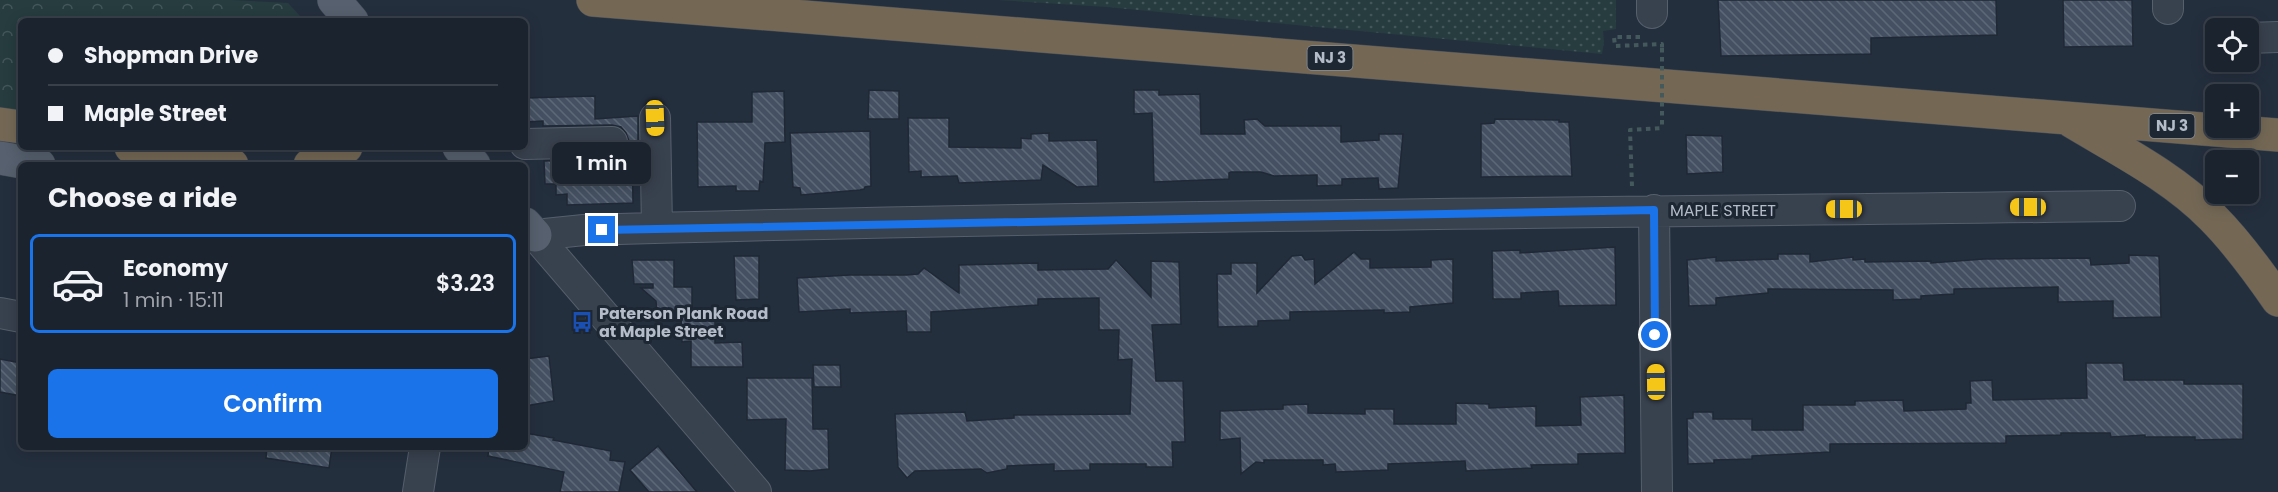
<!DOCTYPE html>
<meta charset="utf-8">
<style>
:root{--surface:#1b232e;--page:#282f3a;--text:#f1f3f6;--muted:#a0a4aa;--line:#39404a;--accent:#1a73e8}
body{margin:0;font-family:Poppins,sans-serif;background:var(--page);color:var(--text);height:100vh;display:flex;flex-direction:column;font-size:22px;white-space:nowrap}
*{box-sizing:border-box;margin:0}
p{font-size:20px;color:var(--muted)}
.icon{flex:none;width:33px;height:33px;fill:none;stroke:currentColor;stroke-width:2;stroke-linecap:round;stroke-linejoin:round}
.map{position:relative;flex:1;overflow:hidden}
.sheet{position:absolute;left:18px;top:162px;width:510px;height:288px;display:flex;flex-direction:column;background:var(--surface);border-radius:9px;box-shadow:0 3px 15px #0003,0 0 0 2px var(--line)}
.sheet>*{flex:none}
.hud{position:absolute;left:18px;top:18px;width:510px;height:132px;border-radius:9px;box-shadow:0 3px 15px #0003,0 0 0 2px var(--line);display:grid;align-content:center;height:132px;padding:0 30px;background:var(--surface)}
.fabs{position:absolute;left:2205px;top:18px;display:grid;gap:12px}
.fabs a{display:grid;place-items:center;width:54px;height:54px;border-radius:9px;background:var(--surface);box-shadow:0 3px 15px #0003,0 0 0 2px var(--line);font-size:30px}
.end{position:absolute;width:27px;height:27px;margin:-14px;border:8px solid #1a73e8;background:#fff;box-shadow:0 0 0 3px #fff}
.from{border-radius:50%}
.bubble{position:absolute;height:42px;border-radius:9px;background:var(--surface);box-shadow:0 3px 15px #0003,0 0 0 2px var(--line);font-size:20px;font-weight:600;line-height:42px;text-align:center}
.car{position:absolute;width:18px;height:36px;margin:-18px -9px;border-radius:8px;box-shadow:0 0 4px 2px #0007;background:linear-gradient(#f5c518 24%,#345 0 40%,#f5c518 0 76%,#345 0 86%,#f5c518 0)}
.hud b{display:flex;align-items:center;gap:21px;height:57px;font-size:22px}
.hud b+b{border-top:2px solid var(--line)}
.hud i{width:15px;height:15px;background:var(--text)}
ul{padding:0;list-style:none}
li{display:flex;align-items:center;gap:18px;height:99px;margin:0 12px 9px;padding:0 18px;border:3px solid transparent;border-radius:9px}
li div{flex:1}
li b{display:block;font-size:22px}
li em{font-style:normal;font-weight:600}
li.active{border-color:var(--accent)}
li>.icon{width:54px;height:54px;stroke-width:1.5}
h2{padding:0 30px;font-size:27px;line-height:72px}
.button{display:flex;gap:12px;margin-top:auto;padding:12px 30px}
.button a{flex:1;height:69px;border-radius:9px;background:var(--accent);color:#fff;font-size:24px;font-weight:600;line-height:69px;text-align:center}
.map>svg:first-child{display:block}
.grass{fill:url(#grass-dots)}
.forest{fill:url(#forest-crowns)}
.building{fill:url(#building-back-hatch);stroke:#1f2835;stroke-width:1.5}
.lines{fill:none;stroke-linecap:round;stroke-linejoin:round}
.minor-casing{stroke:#565f6c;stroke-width:32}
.major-casing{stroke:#414a57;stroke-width:34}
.highway-casing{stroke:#434c59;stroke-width:34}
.path{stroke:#44595c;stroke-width:4;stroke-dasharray:4.5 4.5;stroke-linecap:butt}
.minor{stroke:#38414e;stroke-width:30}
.major{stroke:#56606e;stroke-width:33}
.highway{stroke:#746855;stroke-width:33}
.path-bridge{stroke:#44595c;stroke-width:4;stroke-dasharray:4.5 4.5;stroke-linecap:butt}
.route{stroke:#1a73e8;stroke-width:8}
.labels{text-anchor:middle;stroke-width:6;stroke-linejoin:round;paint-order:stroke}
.shield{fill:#1d2633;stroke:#878f9c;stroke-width:1.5}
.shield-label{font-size:15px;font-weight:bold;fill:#b4bcc9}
.street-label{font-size:16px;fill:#b4bcc9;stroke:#1d2633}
.poi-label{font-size:16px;font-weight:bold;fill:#b4bcc9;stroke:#1d2633;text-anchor:start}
</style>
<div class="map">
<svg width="2278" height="492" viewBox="0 0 2278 492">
<defs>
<pattern id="grass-dots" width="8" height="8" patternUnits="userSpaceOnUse" patternTransform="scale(1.5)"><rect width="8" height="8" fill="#263c3f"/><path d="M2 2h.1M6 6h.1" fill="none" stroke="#435659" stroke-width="1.8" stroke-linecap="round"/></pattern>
<pattern id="forest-crowns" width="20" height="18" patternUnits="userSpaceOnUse" patternTransform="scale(1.5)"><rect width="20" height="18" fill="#263c3f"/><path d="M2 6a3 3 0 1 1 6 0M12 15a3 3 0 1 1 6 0" fill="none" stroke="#435659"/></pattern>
<pattern id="building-back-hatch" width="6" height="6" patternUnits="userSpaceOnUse" patternTransform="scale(1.5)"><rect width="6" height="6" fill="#455162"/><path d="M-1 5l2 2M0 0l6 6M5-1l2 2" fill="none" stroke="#5d6877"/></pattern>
</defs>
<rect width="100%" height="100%" fill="#242f3e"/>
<path class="grass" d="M998,0H1616V29L1603,31L1604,42L1602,54L1107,7Z"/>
<path class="forest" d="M0,0H231L288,3L300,16L294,21H21V111L0,107Z"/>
<path class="building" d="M1718,0H1996L1997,35L1871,38V54L1721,56Z
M2063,0H2132L2133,46L2064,47Z
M869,90L899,91V119H868Z
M1134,90H1159V95L1200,94L1201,134H1245L1244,120L1257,119L1265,126H1341V142L1379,140V134H1403L1398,188L1379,189L1378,178L1342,179V185L1317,186V175L1274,176L1261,172H1231L1229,173V179L1154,182L1152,113L1134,114Z
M784,91L785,142L765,143L763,182L760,181L759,191H736V186L698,187L697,122H752V92Z
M595,96V119L638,116V145H632L633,203L567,205V194L556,195V184H545L544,161L613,159L621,156L627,151L629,141L626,133L621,127L612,125L543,126V121L525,122V98Z
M908,118H949V147L1021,148V138L1031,139V134L1049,133V141L1097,140L1098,186L1077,187L1043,165L1041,180L959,183L957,176L921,177V171L909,172Z
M1495,119L1559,120V122H1569L1572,176L1481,177V124L1494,123Z
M870,131L871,186L865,187L864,189L860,190L801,195L800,188L793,187L790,133Z
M1686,135L1722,136L1723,172L1687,174Z
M1615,247L1616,305L1559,306L1558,291L1521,293V299H1493L1492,251L1520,250V253Z
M1354,252L1361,259H1370V268L1431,267V260L1453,259V303L1410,307V312L1384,313V310L1290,312V320L1258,321V326L1218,327L1217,274H1231V263H1257V293L1292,256L1302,255L1305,260L1314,259L1315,284Z
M1778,254H1810V262L1853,257V260L1865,259V262L1931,261V263L1984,259L2090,258L2091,265L2129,263V255L2159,256L2161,317L2113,318V301L2058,302V287L1954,289V294L1921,296V299L1893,300V290L1768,289V293L1716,298V305L1689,306L1687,260L1716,257V261L1778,259Z
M734,256H759V299L736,300Z
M632,260H674V287H692V311H674V317L668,312H657L656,301L641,288H653V284H634Z
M1116,260L1151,297V261L1179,262L1181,324L1152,325L1156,381H1183L1185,442H1172L1173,467H1146V464H1090V470L1054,471V464L1007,466V469L987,473L981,469L915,471L907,478L898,467L895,414L965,412L967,421L1014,418V415L1130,414L1132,359L1118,360L1119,330H1099V298L1038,299V305L931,312V332H907L906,311L850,313V309L799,312L797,278L850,275H906L918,274L924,268L959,293V265L1038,263V270L1108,269Z
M715,314V343L742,342L743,367H691V341L682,342L681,315Z
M549,356L554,401L525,406V359Z
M0,359L21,363V396L0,392Z
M2086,363H2123L2124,380H2184V384H2243V439L2195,440V437H2145V435L2111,437L2110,433H2061V435L2006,436V443L1830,444V452L1752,456V459L1714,460V463L1688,464L1687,419L1693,418V412H1713V419H1752V430H1803V405H1855V401L1903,400L1904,411L1966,409V403H1971L1970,381L1992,380L1993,400L2087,398Z
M813,365H840L841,387H814Z
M747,378H812L813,429H828L829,469L810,471L785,470L786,419L747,420Z
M1624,395L1625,453L1578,454V464L1531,465L1532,468L1466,471L1465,461L1388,464V470L1336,472L1335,464L1323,465V460H1264V463L1256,462L1241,474L1240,438L1220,440V411L1283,409V405L1308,404V413L1365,414V409H1394V424H1456V403L1489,404V408L1536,406V426L1581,425L1580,397Z
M525,433L554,438L553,440L611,451L610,460L625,462L619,492H560L564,472L488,456L489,447H525Z
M658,446L697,492H649L630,470Z
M267,447H332L329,468L266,458Z"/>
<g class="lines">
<defs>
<path id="minor" d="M2168,0V9
M1652,13V0
M2248,38L2278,37
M655,118L657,228
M525,144L612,142
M1654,210L1657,492
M535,235L584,230C1095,215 1608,213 2120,206
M535,235L756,492
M0,313L21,317
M418,492L425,447"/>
<path id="major" d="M334,0L352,21
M459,147L474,165
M0,158L39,165
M525,224L535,235"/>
<path id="highway" d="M593,0L2278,135
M2071,121C2119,150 2173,177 2212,217C2237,242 2258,271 2278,300
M0,124L21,127
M131,147L232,165
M310,165L339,153L346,147"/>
</defs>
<use href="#minor" class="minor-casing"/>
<use href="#major" class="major-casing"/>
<use href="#highway" class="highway-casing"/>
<path class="path" d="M1640,37H1614L1615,46L1662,44V48
M1632,186L1630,130L1662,128"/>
<use href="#minor" class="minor"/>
<use href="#major" class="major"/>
<use href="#highway" class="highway"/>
<path class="path-bridge" d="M1662,48V128"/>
</g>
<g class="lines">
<path class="route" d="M602,230L1654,210L1655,335"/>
</g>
<defs>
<symbol id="bus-bare" viewBox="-9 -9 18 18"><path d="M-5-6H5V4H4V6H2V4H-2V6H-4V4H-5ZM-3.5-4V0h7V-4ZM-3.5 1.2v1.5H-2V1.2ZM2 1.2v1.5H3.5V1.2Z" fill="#1a4fb4" stroke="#1d2633" stroke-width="2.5" paint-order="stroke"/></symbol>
</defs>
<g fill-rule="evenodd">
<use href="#bus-bare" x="567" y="307" width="30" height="30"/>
</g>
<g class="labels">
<g class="shield">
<rect x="1307.5" y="46" width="45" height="24" rx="4.5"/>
<rect x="2149.5" y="114" width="45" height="24" rx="4.5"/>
</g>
<g class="shield-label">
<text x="1330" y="63">NJ 3</text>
<text x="2172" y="131">NJ 3</text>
</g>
<g class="street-label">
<text x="1723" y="216">MAPLE STREET</text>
</g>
<g class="poi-label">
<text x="599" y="319">Paterson Plank Road<tspan x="599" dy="18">at Maple Street</tspan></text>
</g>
</g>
</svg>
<div class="fabs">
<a><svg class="icon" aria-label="locate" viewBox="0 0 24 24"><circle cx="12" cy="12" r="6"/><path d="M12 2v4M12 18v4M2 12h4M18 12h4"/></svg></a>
<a>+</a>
<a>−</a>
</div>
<i class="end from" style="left:1655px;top:335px"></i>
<i class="end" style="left:602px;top:230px"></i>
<div class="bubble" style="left:552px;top:142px;width:99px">1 min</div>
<i class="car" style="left:655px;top:118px;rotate:178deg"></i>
<i class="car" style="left:2028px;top:207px;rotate:270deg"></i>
<i class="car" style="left:1844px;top:209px;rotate:270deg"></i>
<i class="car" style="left:1656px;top:382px;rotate:359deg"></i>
<div class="hud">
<b><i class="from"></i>Shopman Drive</b>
<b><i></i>Maple Street</b>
</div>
<section class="sheet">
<h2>Choose a ride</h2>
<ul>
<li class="active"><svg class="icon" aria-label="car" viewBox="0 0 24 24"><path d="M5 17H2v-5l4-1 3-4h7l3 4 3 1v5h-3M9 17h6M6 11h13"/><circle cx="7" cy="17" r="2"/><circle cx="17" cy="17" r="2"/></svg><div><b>Economy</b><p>1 min · 15:11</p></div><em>$3.23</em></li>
</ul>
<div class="button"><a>Confirm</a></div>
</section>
</div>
